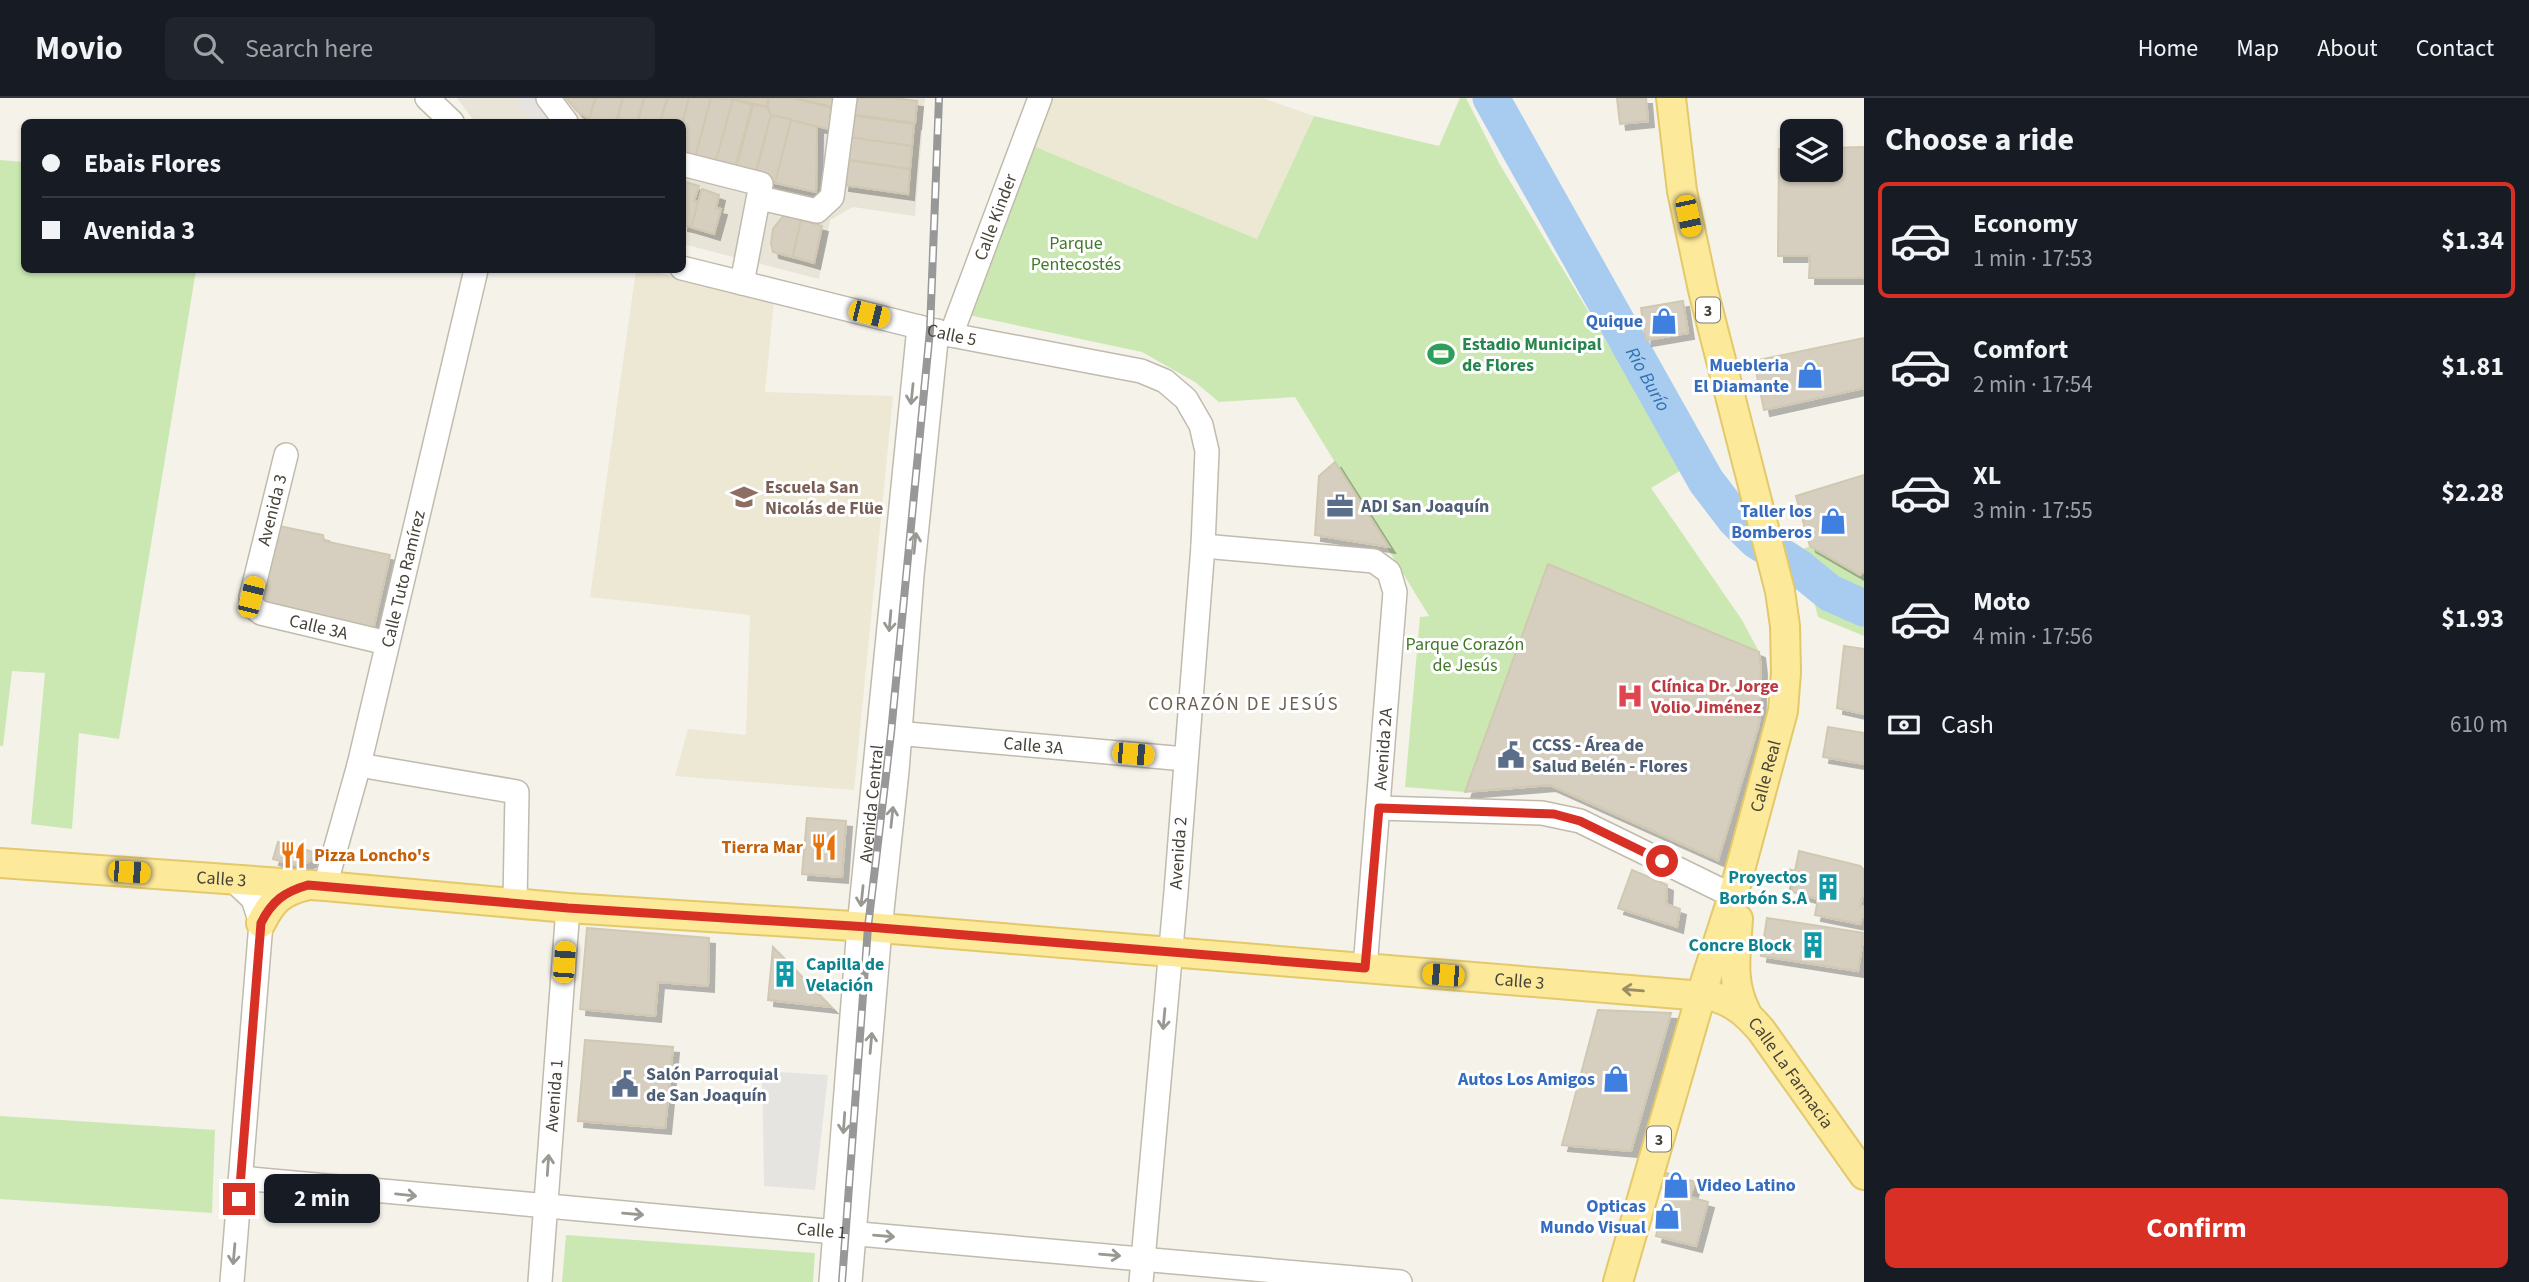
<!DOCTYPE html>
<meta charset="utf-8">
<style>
:root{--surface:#171b24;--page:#20242c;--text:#f1f3f6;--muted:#9ea1a6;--line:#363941;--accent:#d93025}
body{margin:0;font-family:"Source Sans 3",sans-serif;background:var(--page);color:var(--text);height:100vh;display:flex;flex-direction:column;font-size:26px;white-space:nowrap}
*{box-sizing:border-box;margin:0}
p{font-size:23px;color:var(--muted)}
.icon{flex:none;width:38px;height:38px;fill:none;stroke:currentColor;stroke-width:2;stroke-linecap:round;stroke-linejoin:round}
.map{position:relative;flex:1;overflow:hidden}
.details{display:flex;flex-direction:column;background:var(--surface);width:665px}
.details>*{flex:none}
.banner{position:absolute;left:21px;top:21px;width:665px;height:154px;border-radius:10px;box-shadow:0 2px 5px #0004;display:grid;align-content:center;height:154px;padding:0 21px;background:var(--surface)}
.controls{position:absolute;left:1780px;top:21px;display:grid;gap:14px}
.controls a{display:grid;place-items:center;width:63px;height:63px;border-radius:10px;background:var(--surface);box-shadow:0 2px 5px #0004;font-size:35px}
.end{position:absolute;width:32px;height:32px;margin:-16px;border:9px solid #d93025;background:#fff;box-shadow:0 0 0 4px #fff}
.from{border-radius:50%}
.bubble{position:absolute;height:49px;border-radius:10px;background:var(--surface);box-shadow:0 2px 5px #0004;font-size:23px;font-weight:700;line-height:49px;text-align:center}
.car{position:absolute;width:21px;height:42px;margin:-21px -10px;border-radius:9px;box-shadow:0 0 5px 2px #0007;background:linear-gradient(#f5c518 24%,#345 0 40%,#f5c518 0 76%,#345 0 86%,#f5c518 0)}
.banner b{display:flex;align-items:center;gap:24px;height:66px;font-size:26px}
.banner b+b{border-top:2px solid var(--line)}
.banner i{width:18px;height:18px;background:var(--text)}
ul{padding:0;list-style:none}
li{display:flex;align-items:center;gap:21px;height:116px;margin:0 14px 10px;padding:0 7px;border:4px solid transparent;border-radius:10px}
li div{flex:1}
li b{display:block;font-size:26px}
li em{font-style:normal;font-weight:700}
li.current{border-color:var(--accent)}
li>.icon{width:63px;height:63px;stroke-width:1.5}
h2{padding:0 21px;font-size:32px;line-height:84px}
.pay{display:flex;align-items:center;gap:18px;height:77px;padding:0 21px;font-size:26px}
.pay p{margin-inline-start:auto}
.cta{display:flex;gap:14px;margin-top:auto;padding:14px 21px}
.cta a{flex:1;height:80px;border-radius:10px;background:var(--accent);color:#fff;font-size:28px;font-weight:700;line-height:80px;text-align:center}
header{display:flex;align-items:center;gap:42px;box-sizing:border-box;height:98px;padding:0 35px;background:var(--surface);border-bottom:2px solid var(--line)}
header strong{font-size:33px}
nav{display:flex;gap:38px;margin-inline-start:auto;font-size:24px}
.search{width:490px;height:63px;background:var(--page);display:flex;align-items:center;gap:18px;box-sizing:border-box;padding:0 24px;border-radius:10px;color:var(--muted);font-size:26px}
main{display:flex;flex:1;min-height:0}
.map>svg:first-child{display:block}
.residential{fill:#e8e5d8}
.education{fill:#ede8d4}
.green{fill:#cbe8b3}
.parking{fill:#e6e4e1}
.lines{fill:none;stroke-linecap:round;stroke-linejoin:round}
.river{stroke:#a7ccf0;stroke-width:37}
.building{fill:#d6cfbf;stroke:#d1c8b2;stroke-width:2;filter:url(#shadow)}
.minor-casing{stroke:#c0bbac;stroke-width:26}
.major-casing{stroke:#e3c969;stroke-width:32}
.minor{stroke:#fff;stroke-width:23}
.major{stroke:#fde99a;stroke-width:28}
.rail-casing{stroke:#989898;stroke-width:8}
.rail{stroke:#fff;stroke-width:5;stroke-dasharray:16;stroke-linecap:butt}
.oneway{stroke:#9a9892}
.oneway2{stroke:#998e64}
.route{stroke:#d93025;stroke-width:9}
.labels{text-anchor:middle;stroke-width:6;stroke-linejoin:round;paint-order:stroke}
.shield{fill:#fff;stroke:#7f7b74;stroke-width:2}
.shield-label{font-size:16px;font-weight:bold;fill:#484338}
.street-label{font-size:18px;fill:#484338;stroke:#fff}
.park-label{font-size:18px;fill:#427a2b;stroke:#fff}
.shop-label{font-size:18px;font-weight:bold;fill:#366cbe;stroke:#fff;text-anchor:end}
.leisure-label{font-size:18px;font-weight:bold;fill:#27864d;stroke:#fff;text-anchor:start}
.education-label{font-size:18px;font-weight:bold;fill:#785e54;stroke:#fff;text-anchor:start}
.service-label{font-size:18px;font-weight:bold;fill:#4e5e75;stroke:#fff;text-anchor:start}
.health-label{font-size:18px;font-weight:bold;fill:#be3a42;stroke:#fff;text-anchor:start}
.food-label{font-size:18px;font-weight:bold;fill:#c56008;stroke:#fff;text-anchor:end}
.culture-label{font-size:18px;font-weight:bold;fill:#0d838f;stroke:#fff;text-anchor:end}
.water-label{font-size:19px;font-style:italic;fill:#3171b4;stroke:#fff}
.neighbourhood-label{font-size:19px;letter-spacing:2px;fill:#6b624f;stroke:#fff}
</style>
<header>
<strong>Movio</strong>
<div class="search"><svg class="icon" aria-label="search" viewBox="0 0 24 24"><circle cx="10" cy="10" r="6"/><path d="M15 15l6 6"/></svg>Search here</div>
<nav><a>Home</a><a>Map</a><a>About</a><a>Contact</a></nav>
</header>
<main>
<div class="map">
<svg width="1864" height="1184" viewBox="0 0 1864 1184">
<defs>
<filter id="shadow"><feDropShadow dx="6" dy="6" stdDeviation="0" flood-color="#0004"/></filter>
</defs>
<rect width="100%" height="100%" fill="#f4f2e9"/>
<path class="residential" d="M457,0H925L915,118L853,109L830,122L819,181L683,146L682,24H475Z"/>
<path class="education" d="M1051,0H1262L1314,18L1257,141L1031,47Z
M636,172H647L774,203L765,294L893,298L854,692L675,678L688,631L746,637L750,517L590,499Z"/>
<path class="green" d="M1460,0H1466L1499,65L1683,371L1651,390L1742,522L1759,554L1548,467L1465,694L1405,689L1420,519L1429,518L1295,299L1219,304L1195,284L1142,254L959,215L1031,47L1257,141L1314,18L1439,48Z
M0,62L24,64V172H196L119,641L79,635L72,731L31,726L45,575L12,573L3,648H0Z
M1810,448L1860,477L1864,473V538L1818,519L1801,452Z
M0,1018L215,1032L212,1115L0,1101Z
M566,1137L815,1155L813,1184H562Z"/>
<path class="parking" d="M523,0H535L554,24H531L517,5Z
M819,29L833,32L825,93L816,94Z
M762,973L828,977L815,1092L764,1088Z"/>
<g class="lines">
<path class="river" id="s1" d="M1491,0L1706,383L1735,421L1756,442L1798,469L1830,495L1864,510"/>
</g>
<path class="building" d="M566,0H595L589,21L577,13Z
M596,0H623L616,24H594L589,21Z
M623,0H644L637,24H617Z
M644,0H667L660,24H638Z
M668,0H689L682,25L660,24Z
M689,0H711L694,63L682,59V26Z
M711,0L733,1L714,69L694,63Z
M729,0H768L767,9Z
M769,0H793L832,10L829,31L771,17L768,9Z
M795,0H834L833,9Z
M852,0H895L917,3L915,25L850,16Z
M1617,0H1646L1648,23L1620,26Z
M733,1L752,7L734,74L714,69Z
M753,7L767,9L771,17L754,79L735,74Z
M771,17L791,21L775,85L755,79Z
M850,17L914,26L912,48L848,39Z
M791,22L817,29L816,94L775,85Z
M848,39L912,48L910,71L845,61Z
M1864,49V180H1809L1810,158H1778L1779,51L1792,50V72H1830V50Z
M846,62L910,71L908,96L843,87Z
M682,83L699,88L694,103L698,104L691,129L682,127Z
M702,91L719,97L716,110L721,111L714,136L691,129Z
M784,117L801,122L792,159L773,154L771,145L773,131Z
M801,122L822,128L814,165L793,159Z
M1683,203L1688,235L1646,242L1641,210Z
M1864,240V290L1764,312L1754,263Z
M1335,364L1389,449L1315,437L1319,378Z
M1864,377V473L1860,477L1810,448L1796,398Z
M279,428L323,437L324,443L390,457L373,532L259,504Z
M1548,466L1759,554L1761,570L1759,626L1718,762L1550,687L1465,694Z
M1844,548L1864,551V616L1837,610Z
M1828,629L1864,635V666L1823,659Z
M807,720L846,723L842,779L802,776Z
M278,744L313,754L310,763L299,768L273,761Z
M1799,753L1860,768L1864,772V791L1860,808L1864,809V814L1860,826L1815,817L1818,801L1792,794L1793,787L1784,785L1788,771L1795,773Z
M1632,772L1667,787L1666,806L1680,811L1677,829L1618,810Z
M1767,820L1864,835L1858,873L1761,858Z
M587,830L709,840L708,888L658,884L655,918L580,911Z
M773,849L831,909L768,902Z
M1598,912L1671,915L1631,1053L1562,1047Z
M585,942L673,949L665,1030L578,1023Z
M1663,1074L1695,1084L1690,1099L1658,1089Z
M1668,1093L1708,1104L1696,1148L1656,1138Z"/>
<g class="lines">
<defs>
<g id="minor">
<path d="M427,0L452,24"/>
<path d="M548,0L566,24"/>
<path d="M682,66L761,86L742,185"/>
<path d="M760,100L817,113L832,99L845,0"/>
<path id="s2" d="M682,170L951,237L1141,273L1165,283L1186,301L1201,327L1207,353L1203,448L1176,794L1141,1184"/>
<path id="s3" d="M951,237L1040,0"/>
<path id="s4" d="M286,357L251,499L252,508L261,515L387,545"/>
<path d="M1203,448L1374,463L1389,474L1395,494L1365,870"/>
<path id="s5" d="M885,634L1185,661"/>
<path d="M359,667L517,694L515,805"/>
<path d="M1379,710L1542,715L1580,723L1733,798"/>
<path d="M232,781L253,801L261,825L232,1184"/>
<path id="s6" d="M325,788L359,667L476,172"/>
<path id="s7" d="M241,1080C627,1118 1014,1147 1400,1184"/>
<path id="s8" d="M540,1184L568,810"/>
<path id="s9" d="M831,1184L859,829L919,229"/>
<path d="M850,1184L880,831L897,673L912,477L937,233"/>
</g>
<g id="major">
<path id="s10" d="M0,765L325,788L568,810L868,829L1715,899C1735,905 1747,916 1761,932L1864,1077"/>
<path d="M1738,821C1736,855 1730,883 1746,914"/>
<path d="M261,825C272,803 281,794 305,788"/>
<path id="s11" d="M1618,1184L1701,897L1733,798L1783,613L1786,574L1785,528L1780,493L1703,192L1682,93L1671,0"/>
</g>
</defs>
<use href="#minor" class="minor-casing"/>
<use href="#major" class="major-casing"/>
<use href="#minor" class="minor"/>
<use href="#major" class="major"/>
<defs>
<path id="rail" d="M842,1184L868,829L891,635L930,232L939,0"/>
</defs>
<use href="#rail" class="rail-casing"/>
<use href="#rail" class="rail"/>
</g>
<defs><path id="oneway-shaft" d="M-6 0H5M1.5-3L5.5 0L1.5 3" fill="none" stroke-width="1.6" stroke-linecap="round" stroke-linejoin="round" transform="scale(1.75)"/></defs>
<g class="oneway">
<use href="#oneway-shaft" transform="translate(912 296) rotate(96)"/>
<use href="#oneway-shaft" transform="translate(915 445) rotate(-84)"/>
<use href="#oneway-shaft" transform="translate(890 523) rotate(95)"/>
<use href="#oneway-shaft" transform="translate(892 719) rotate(-84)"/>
<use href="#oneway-shaft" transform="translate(862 798) rotate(96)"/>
<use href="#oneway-shaft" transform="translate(1164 921) rotate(95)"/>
<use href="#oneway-shaft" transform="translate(871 945) rotate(-85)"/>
<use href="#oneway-shaft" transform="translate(844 1025) rotate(94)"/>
<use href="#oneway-shaft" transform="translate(548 1067) rotate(-86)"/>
<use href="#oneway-shaft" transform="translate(406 1097) rotate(6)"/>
<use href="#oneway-shaft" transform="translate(633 1116) rotate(5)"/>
<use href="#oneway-shaft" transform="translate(884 1138) rotate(5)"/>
<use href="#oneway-shaft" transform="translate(234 1156) rotate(95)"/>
<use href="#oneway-shaft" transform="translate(1110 1157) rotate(5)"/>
</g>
<use class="oneway2" href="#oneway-shaft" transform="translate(1633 892) rotate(-175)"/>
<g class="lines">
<path class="route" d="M239,1101L261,825C272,803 284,794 308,787L568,810L868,829L1365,870L1379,710L1554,716L1580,723L1662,763"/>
</g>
<defs>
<symbol id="shop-bare" viewBox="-9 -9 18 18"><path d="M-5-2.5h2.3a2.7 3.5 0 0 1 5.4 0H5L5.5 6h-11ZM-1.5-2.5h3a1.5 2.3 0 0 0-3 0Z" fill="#3f7fe0" stroke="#fff" stroke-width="2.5" paint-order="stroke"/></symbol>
<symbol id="stadium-bare" viewBox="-9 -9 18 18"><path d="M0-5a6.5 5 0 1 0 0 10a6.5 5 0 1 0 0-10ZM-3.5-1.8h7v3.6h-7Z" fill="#2e9e5b" stroke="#fff" stroke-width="2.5" paint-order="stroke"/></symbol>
<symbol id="school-bare" viewBox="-9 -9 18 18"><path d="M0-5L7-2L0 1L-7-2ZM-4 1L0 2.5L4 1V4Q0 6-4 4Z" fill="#8d6e63" stroke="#fff" stroke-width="2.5" paint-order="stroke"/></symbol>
<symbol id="office-bare" viewBox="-9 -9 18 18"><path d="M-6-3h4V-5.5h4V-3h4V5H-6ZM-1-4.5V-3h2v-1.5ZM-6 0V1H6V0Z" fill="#5c6f8a" stroke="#fff" stroke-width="2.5" paint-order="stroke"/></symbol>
<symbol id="hospital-bare" viewBox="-9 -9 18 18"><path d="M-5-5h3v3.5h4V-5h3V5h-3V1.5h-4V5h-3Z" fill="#e0444e" stroke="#fff" stroke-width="2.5" paint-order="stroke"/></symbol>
<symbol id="civic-bare" viewBox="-9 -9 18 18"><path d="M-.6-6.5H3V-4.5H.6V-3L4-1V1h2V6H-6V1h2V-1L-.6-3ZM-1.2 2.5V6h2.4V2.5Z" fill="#5c6f8a" stroke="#fff" stroke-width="2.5" paint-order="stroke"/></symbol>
<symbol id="restaurant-bare" viewBox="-9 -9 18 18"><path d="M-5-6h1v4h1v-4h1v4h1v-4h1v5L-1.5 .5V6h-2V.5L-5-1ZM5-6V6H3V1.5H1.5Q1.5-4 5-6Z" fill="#e8710a" stroke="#fff" stroke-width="2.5" paint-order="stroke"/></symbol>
<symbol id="building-bare" viewBox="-9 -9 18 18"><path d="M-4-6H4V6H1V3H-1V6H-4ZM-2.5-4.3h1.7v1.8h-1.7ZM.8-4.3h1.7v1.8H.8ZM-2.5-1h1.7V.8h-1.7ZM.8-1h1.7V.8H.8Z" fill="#0f9aa8" stroke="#fff" stroke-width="2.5" paint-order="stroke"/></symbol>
</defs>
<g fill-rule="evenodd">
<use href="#shop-bare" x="1645" y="204" width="38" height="38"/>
<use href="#stadium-bare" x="1422" y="237" width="38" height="38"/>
<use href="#shop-bare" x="1791" y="258" width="38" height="38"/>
<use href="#school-bare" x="725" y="380" width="38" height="38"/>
<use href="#office-bare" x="1321" y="389" width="38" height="38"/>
<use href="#shop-bare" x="1814" y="404" width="38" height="38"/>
<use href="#hospital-bare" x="1611" y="579" width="38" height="38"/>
<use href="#civic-bare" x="1492" y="638" width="38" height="38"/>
<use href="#restaurant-bare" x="805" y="730" width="38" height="38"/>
<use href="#restaurant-bare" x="274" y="738" width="38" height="38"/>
<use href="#building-bare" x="1809" y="770" width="38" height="38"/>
<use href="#building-bare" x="1794" y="828" width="38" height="38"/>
<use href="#building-bare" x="766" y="857" width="38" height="38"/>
<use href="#shop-bare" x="1597" y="962" width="38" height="38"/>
<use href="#civic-bare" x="606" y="967" width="38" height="38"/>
<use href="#shop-bare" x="1657" y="1068" width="38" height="38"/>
<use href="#shop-bare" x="1648" y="1099" width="38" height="38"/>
</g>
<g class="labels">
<g class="shield">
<rect x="1696" y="199.5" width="24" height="25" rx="5"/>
<rect x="1647" y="1028.5" width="24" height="25" rx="5"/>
</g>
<g class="shield-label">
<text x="1708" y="218">3</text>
<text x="1659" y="1047">3</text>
</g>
<g class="street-label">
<text dy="6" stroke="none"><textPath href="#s3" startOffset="126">Calle Kinder</textPath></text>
<text dy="6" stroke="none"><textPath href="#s2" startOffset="278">Calle 5</textPath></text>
<text transform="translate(272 412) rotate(-76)" y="6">Avenida 3</text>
<text dy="6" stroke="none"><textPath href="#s6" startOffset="317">Calle Tuto Ramírez</textPath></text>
<text dy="6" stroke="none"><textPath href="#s4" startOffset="226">Calle 3A</textPath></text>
<text dy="6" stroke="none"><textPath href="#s5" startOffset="149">Calle 3A</textPath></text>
<text transform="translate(1383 651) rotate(-86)" y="6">Avenida 2A</text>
<text dy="6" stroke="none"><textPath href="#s11" startOffset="527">Calle Real</textPath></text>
<text dy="6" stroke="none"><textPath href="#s9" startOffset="480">Avenida Central</textPath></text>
<text transform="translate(1178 755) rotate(-86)" y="6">Avenida 2</text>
<text dy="6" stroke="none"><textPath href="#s10" startOffset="222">Calle 3</textPath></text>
<text dy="6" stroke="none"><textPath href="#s10" startOffset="1524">Calle 3</textPath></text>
<text dy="6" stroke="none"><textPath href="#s10" startOffset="1830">Calle La Farmacia</textPath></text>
<text dy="6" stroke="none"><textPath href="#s8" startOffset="187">Avenida 1</textPath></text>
<text dy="6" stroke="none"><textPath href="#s7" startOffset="583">Calle 1</textPath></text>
</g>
<g class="park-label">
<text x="1076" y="151">Parque<tspan x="1076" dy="21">Pentecostés</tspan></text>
<text x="1465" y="552">Parque Corazón<tspan x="1465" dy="21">de Jesús</tspan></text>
</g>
<g class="shop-label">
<text x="1643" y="229">Quique</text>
<text x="1789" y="273">Muebleria<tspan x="1789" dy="21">El Diamante</tspan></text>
<text x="1812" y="419">Taller los<tspan x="1812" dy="21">Bomberos</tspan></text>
<text x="1595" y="987">Autos Los Amigos</text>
<text x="1697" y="1093" text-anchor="start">Video Latino</text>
<text x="1646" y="1114">Opticas<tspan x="1646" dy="21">Mundo Visual</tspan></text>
</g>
<g class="leisure-label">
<text x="1462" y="252">Estadio Municipal<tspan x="1462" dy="21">de Flores</tspan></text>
</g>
<g class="education-label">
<text x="765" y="395">Escuela San<tspan x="765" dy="21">Nicolás de Flüe</tspan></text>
</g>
<g class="service-label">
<text x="1361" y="414">ADI San Joaquín</text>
<text x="1532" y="653">CCSS - Área de<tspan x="1532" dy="21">Salud Belén - Flores</tspan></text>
<text x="646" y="982">Salón Parroquial<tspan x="646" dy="21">de San Joaquín</tspan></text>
</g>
<g class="health-label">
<text x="1651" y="594">Clínica Dr. Jorge<tspan x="1651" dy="21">Volio Jiménez</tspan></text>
</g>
<g class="food-label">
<text x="803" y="755">Tierra Mar</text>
<text x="314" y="763" text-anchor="start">Pizza Loncho's</text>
</g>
<g class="culture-label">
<text x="1807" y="785">Proyectos<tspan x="1807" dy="21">Borbón S.A</tspan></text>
<text x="1792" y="853">Concre Block</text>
<text x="806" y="872" text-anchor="start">Capilla de<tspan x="806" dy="21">Velación</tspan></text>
</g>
<g class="water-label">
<text dy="7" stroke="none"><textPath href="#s1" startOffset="322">Río Burío</textPath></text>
</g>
<g class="neighbourhood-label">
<text x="1244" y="612">CORAZÓN DE JESÚS</text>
</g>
</g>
</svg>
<div class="controls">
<a><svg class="icon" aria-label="layers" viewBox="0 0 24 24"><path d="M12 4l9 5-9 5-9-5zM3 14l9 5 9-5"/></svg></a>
</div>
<i class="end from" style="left:1662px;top:763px"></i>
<i class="end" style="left:239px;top:1101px"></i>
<div class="bubble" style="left:264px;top:1076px;width:116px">2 min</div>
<i class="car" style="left:1688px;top:118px;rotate:168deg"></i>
<i class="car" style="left:869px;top:216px;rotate:104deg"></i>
<i class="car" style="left:251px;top:499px;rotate:14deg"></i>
<i class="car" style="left:1133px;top:656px;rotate:95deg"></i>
<i class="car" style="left:129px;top:774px;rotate:94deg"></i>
<i class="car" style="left:564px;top:864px;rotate:4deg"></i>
<i class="car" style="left:1443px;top:877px;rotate:275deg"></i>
<div class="banner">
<b><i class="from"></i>Ebais Flores</b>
<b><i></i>Avenida 3</b>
</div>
</div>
<section class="details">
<h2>Choose a ride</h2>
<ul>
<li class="current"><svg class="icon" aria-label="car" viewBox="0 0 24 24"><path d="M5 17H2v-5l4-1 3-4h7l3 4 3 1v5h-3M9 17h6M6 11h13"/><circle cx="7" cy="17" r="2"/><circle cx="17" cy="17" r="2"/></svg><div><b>Economy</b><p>1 min · 17:53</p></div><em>$1.34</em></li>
<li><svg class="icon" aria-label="car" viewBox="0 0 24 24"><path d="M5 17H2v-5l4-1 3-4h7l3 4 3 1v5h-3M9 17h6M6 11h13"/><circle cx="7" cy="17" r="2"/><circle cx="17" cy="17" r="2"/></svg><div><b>Comfort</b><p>2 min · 17:54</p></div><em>$1.81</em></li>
<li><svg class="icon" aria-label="car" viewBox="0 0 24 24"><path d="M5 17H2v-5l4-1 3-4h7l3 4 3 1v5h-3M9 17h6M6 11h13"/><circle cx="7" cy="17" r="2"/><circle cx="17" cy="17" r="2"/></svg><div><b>XL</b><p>3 min · 17:55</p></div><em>$2.28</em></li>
<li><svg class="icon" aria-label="car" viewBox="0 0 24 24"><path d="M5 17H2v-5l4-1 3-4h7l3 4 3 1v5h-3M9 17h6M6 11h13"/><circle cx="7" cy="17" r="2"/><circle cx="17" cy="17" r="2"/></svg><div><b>Moto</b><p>4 min · 17:56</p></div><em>$1.93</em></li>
</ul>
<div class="pay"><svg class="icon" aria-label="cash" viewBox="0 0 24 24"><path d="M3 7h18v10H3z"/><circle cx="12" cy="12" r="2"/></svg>Cash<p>610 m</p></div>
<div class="cta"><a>Confirm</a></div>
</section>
</main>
